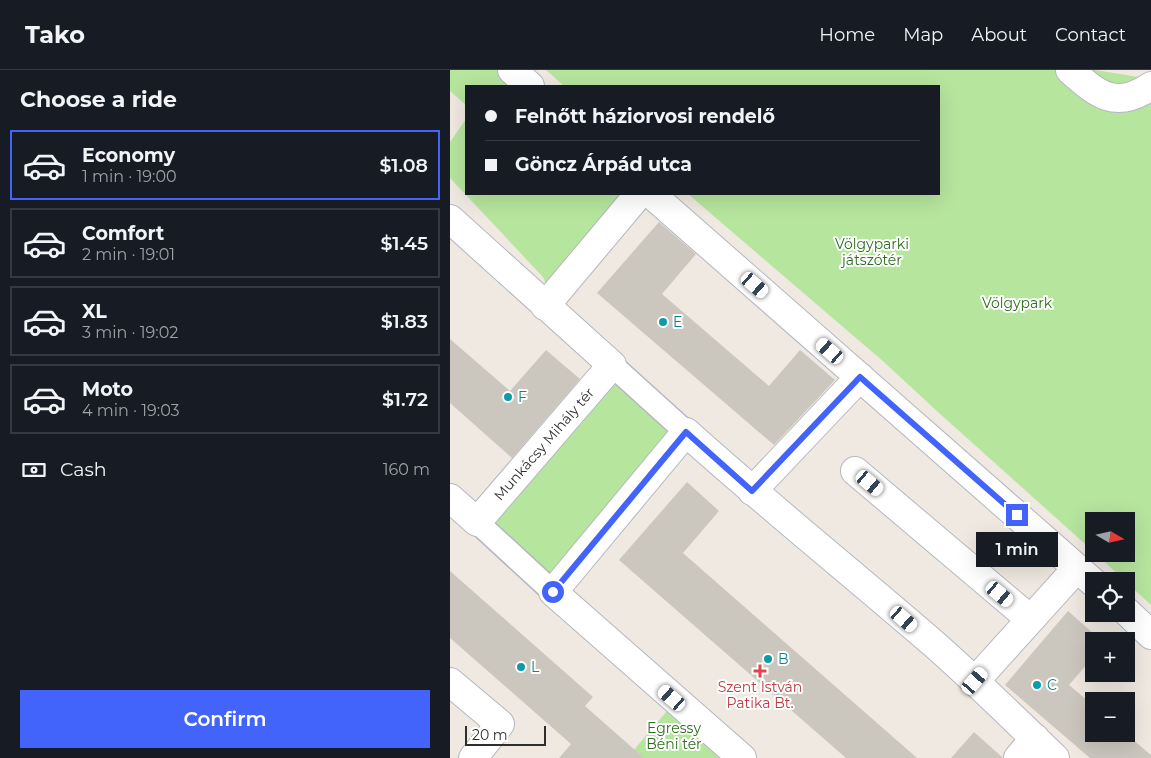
<!DOCTYPE html>
<meta charset="utf-8">
<style>
:root{--surface:#171b24;--page:#242831;--text:#f1f3f6;--muted:#9ea1a6;--line:#363941;--accent:#4264fb}
body{margin:0;font-family:Montserrat,sans-serif;background:var(--page);color:var(--text);height:100vh;display:flex;flex-direction:column;font-size:19px;white-space:nowrap}
*{box-sizing:border-box;margin:0}
p{font-size:16px;color:var(--muted)}
.icon{flex:none;width:28px;height:28px;fill:none;stroke:currentColor;stroke-width:2;stroke-linecap:round;stroke-linejoin:round}
.map{position:relative;flex:1;overflow:hidden}
.side{display:flex;flex-direction:column;background:var(--surface);width:450px}
.side>*{flex:none}
.banner{position:absolute;left:15px;top:15px;width:475px;height:110px;border-radius:0px;box-shadow:0 5px 20px #0002;display:grid;align-content:center;height:110px;padding:0 20px;background:var(--surface)}
.needle{width:32px;rotate:99deg}
.buttons{position:absolute;left:635px;top:442px;display:grid;gap:10px}
.buttons a{display:grid;place-items:center;width:50px;height:50px;border-radius:0px;background:var(--surface);box-shadow:0 5px 20px #0002;font-size:25px}
.scale{position:absolute;left:15px;bottom:12px;width:81px;box-sizing:border-box;padding-left:5px;border:2px solid #2e2e2e;border-top:0;font-size:14px;line-height:18px;white-space:nowrap;color:#2e2e2e;-webkit-text-stroke:4px #fff;paint-order:stroke}
.end{position:absolute;width:22px;height:22px;margin:-11px;border:6px solid #4264fb;background:#fff;box-shadow:0 0 0 2px #fff}
.from{border-radius:50%}
.bubble{position:absolute;height:35px;border-radius:0px;background:var(--surface);box-shadow:0 5px 20px #0002;font-size:16px;font-weight:600;line-height:35px;text-align:center}
.car{position:absolute;width:15px;height:30px;margin:-15px -8px;border-radius:6px;box-shadow:0 0 4px 1px #0007;background:linear-gradient(#fff 24%,#345 0 40%,#fff 0 76%,#345 0 86%,#fff 0)}
.banner b{display:flex;align-items:center;gap:18px;height:48px;font-size:19px}
.banner b+b{border-top:1px solid var(--line)}
.banner i{width:12px;height:12px;background:var(--text)}
ul{padding:0;list-style:none}
li{display:flex;align-items:center;gap:15px;height:70px;margin:0 10px 8px;padding:0 10px;border:2px solid var(--line);border-radius:0px}
li div{flex:1}
li b{display:block;font-size:19px}
li em{font-style:normal;font-weight:600}
li.selected{border-color:var(--accent)}
li>.icon{width:45px;height:45px;stroke-width:1.5}
h2{padding:0 20px;font-size:22px;line-height:60px}
.pay{display:flex;align-items:center;gap:12px;height:55px;padding:0 20px;font-size:19px}
.pay p{margin-inline-start:auto}
.primary-button{display:flex;gap:10px;margin-top:auto;padding:10px 20px}
.primary-button a{flex:1;height:58px;border-radius:0px;background:var(--accent);color:#fff;font-size:20px;font-weight:600;line-height:58px;text-align:center}
header{display:flex;align-items:center;gap:30px;box-sizing:border-box;height:70px;padding:0 25px;background:var(--surface);border-bottom:1px solid var(--line)}
header strong{font-size:24px}
nav{display:flex;gap:28px;margin-inline-start:auto;font-size:18px}
main{display:flex;flex:1;min-height:0}
.map>svg:first-child{display:block}
.green{fill:#b6e59e}
.building{fill:#cbc7bf}
.lines{fill:none;stroke-linecap:round;stroke-linejoin:round}
.pedestrian-casing{stroke:#b4b7c1;stroke-width:25}
.minor-casing{stroke:#b4b7c1;stroke-width:30}
.pedestrian{stroke:#fff;stroke-width:22}
.minor{stroke:#fff;stroke-width:28}
.route{stroke:#4264fb;stroke-width:6}
.culture-dot{fill:#0f9aa8;stroke:#fff;stroke-width:2}
.health-dot{fill:#e0444e;stroke:#fff;stroke-width:2}
.labels{text-anchor:middle;stroke-width:4;stroke-linejoin:round;paint-order:stroke}
.park-label{font-size:14px;fill:#2c6e1b;stroke:#fff}
.culture-label{font-size:14px;fill:#0d838f;stroke:#fff;text-anchor:start}
.street-label{font-size:14px;fill:#2e2e2e;stroke:#fff}
.health-label{font-size:14px;fill:#be3a42;stroke:#fff}
</style>
<header>
<strong>Tako</strong>
<nav><a>Home</a><a>Map</a><a>About</a><a>Contact</a></nav>
</header>
<main>
<section class="side">
<h2>Choose a ride</h2>
<ul>
<li class="selected"><svg class="icon" aria-label="car" viewBox="0 0 24 24"><path d="M5 17H2v-5l4-1 3-4h7l3 4 3 1v5h-3M9 17h6M6 11h13"/><circle cx="7" cy="17" r="2"/><circle cx="17" cy="17" r="2"/></svg><div><b>Economy</b><p>1 min · 19:00</p></div><em>$1.08</em></li>
<li><svg class="icon" aria-label="car" viewBox="0 0 24 24"><path d="M5 17H2v-5l4-1 3-4h7l3 4 3 1v5h-3M9 17h6M6 11h13"/><circle cx="7" cy="17" r="2"/><circle cx="17" cy="17" r="2"/></svg><div><b>Comfort</b><p>2 min · 19:01</p></div><em>$1.45</em></li>
<li><svg class="icon" aria-label="car" viewBox="0 0 24 24"><path d="M5 17H2v-5l4-1 3-4h7l3 4 3 1v5h-3M9 17h6M6 11h13"/><circle cx="7" cy="17" r="2"/><circle cx="17" cy="17" r="2"/></svg><div><b>XL</b><p>3 min · 19:02</p></div><em>$1.83</em></li>
<li><svg class="icon" aria-label="car" viewBox="0 0 24 24"><path d="M5 17H2v-5l4-1 3-4h7l3 4 3 1v5h-3M9 17h6M6 11h13"/><circle cx="7" cy="17" r="2"/><circle cx="17" cy="17" r="2"/></svg><div><b>Moto</b><p>4 min · 19:03</p></div><em>$1.72</em></li>
</ul>
<div class="pay"><svg class="icon" aria-label="cash" viewBox="0 0 24 24"><path d="M3 7h18v10H3z"/><circle cx="12" cy="12" r="2"/></svg>Cash<p>160 m</p></div>
<div class="primary-button"><a>Confirm</a></div>
</section>
<div class="map">
<svg width="701" height="688" viewBox="0 0 701 688">
<rect width="100%" height="100%" fill="#efe9e1"/>
<path class="green" d="M0,0H62L80,16H16V35L0,21Z
M96,0H645L701,9V535L646,484H676V451H644V482L489,343L434,292L238,124H489V16H114Z
M16,49V124H189L102,228L93,207L0,108V72Z
M162,295L236,362L103,522L27,452Z
M222,635L284,688H177Z"/>
<path class="building" d="M209,152L246,184L212,224L319,316L350,280L385,310L324,375L147,223Z
M0,269L60,321L96,280L130,309L62,388L0,333Z
M237,412L269,441L233,483L467,688H396L169,490Z
M0,501L143,627L135,636L194,688H109L121,674L0,568Z
M618,541L644,564V586L619,615L644,636V664H676L701,685V688H640L555,615Z
M524,662L553,688H501Z"/>
<g class="lines">
<defs>
<path id="pedestrian" d="M162,295L236,362
M27,452L103,522"/>
<path id="minor" d="M62,0L80,16
M620,0C648,25 666,40 701,16
M201,124L644,513
M0,149L162,295L27,452L0,428
M95,236L189,124
M405,401L580,549
M302,421L410,307
M676,541L701,565
M525,611L627,498
M0,612L50,654L23,688
M292,688L103,522L236,362C317,435 402,503 484,574C526,611 565,650 605,688
M568,688L585,668"/>
</defs>
<use href="#pedestrian" class="pedestrian-casing"/>
<use href="#minor" class="minor-casing"/>
<use href="#pedestrian" class="pedestrian"/>
<use href="#minor" class="minor"/>
</g>
<g class="lines">
<path class="route" d="M103,522L236,362L302,421L410,307L567,445"/>
</g>
<g class="culture-dot">
<circle cx="213" cy="252" r="5"/>
<circle cx="58" cy="327" r="5"/>
<circle cx="318" cy="589" r="5"/>
<circle cx="71" cy="597" r="5"/>
<circle cx="587" cy="615" r="5"/>
</g>
<path class="health-dot" d="M307.5 593.5h5v5h5v5h-5v5h-5v-5h-5v-5h5z"/>
<g class="labels">
<g class="park-label">
<text x="422" y="179">Völgyparki<tspan x="422" dy="16">játszótér</tspan></text>
<text x="567" y="238">Völgypark</text>
<text x="224" y="663">Egressy<tspan x="224" dy="16">Béni tér</tspan></text>
</g>
<g class="culture-label">
<text x="223" y="257">E</text>
<text x="68" y="332">F</text>
<text x="328" y="594">B</text>
<text x="81" y="602">L</text>
<text x="597" y="620">C</text>
</g>
<g class="street-label">
<text transform="translate(94 374) rotate(-49)" y="5">Munkácsy Mihály tér</text>
</g>
<g class="health-label">
<text x="310" y="622">Szent István<tspan x="310" dy="16">Patika Bt.</tspan></text>
</g>
</g>
</svg>
<div class="buttons">
<a><svg class="needle" viewBox="-14 -14 28 28"><path d="M0-13l5 13h-10z" fill="#e53935"/><path d="M0 13l5-13h-10z" fill="#9ea1a6"/></svg></a>
<a><svg class="icon" aria-label="locate" viewBox="0 0 24 24"><circle cx="12" cy="12" r="6"/><path d="M12 2v4M12 18v4M2 12h4M18 12h4"/></svg></a>
<a>+</a>
<a>−</a>
</div>
<div class="scale">20 m</div>
<i class="end from" style="left:103px;top:522px"></i>
<i class="end" style="left:567px;top:445px"></i>
<div class="bubble" style="left:526px;top:462px;width:82px">1 min</div>
<i class="car" style="left:305px;top:215px;rotate:131deg"></i>
<i class="car" style="left:380px;top:281px;rotate:311deg"></i>
<i class="car" style="left:420px;top:413px;rotate:130deg"></i>
<i class="car" style="left:550px;top:524px;rotate:130deg"></i>
<i class="car" style="left:454px;top:549px;rotate:131deg"></i>
<i class="car" style="left:525px;top:611px;rotate:41deg"></i>
<i class="car" style="left:222px;top:628px;rotate:311deg"></i>
<div class="banner">
<b><i class="from"></i>Felnőtt háziorvosi rendelő</b>
<b><i></i>Göncz Árpád utca</b>
</div>
</div>
</main>
